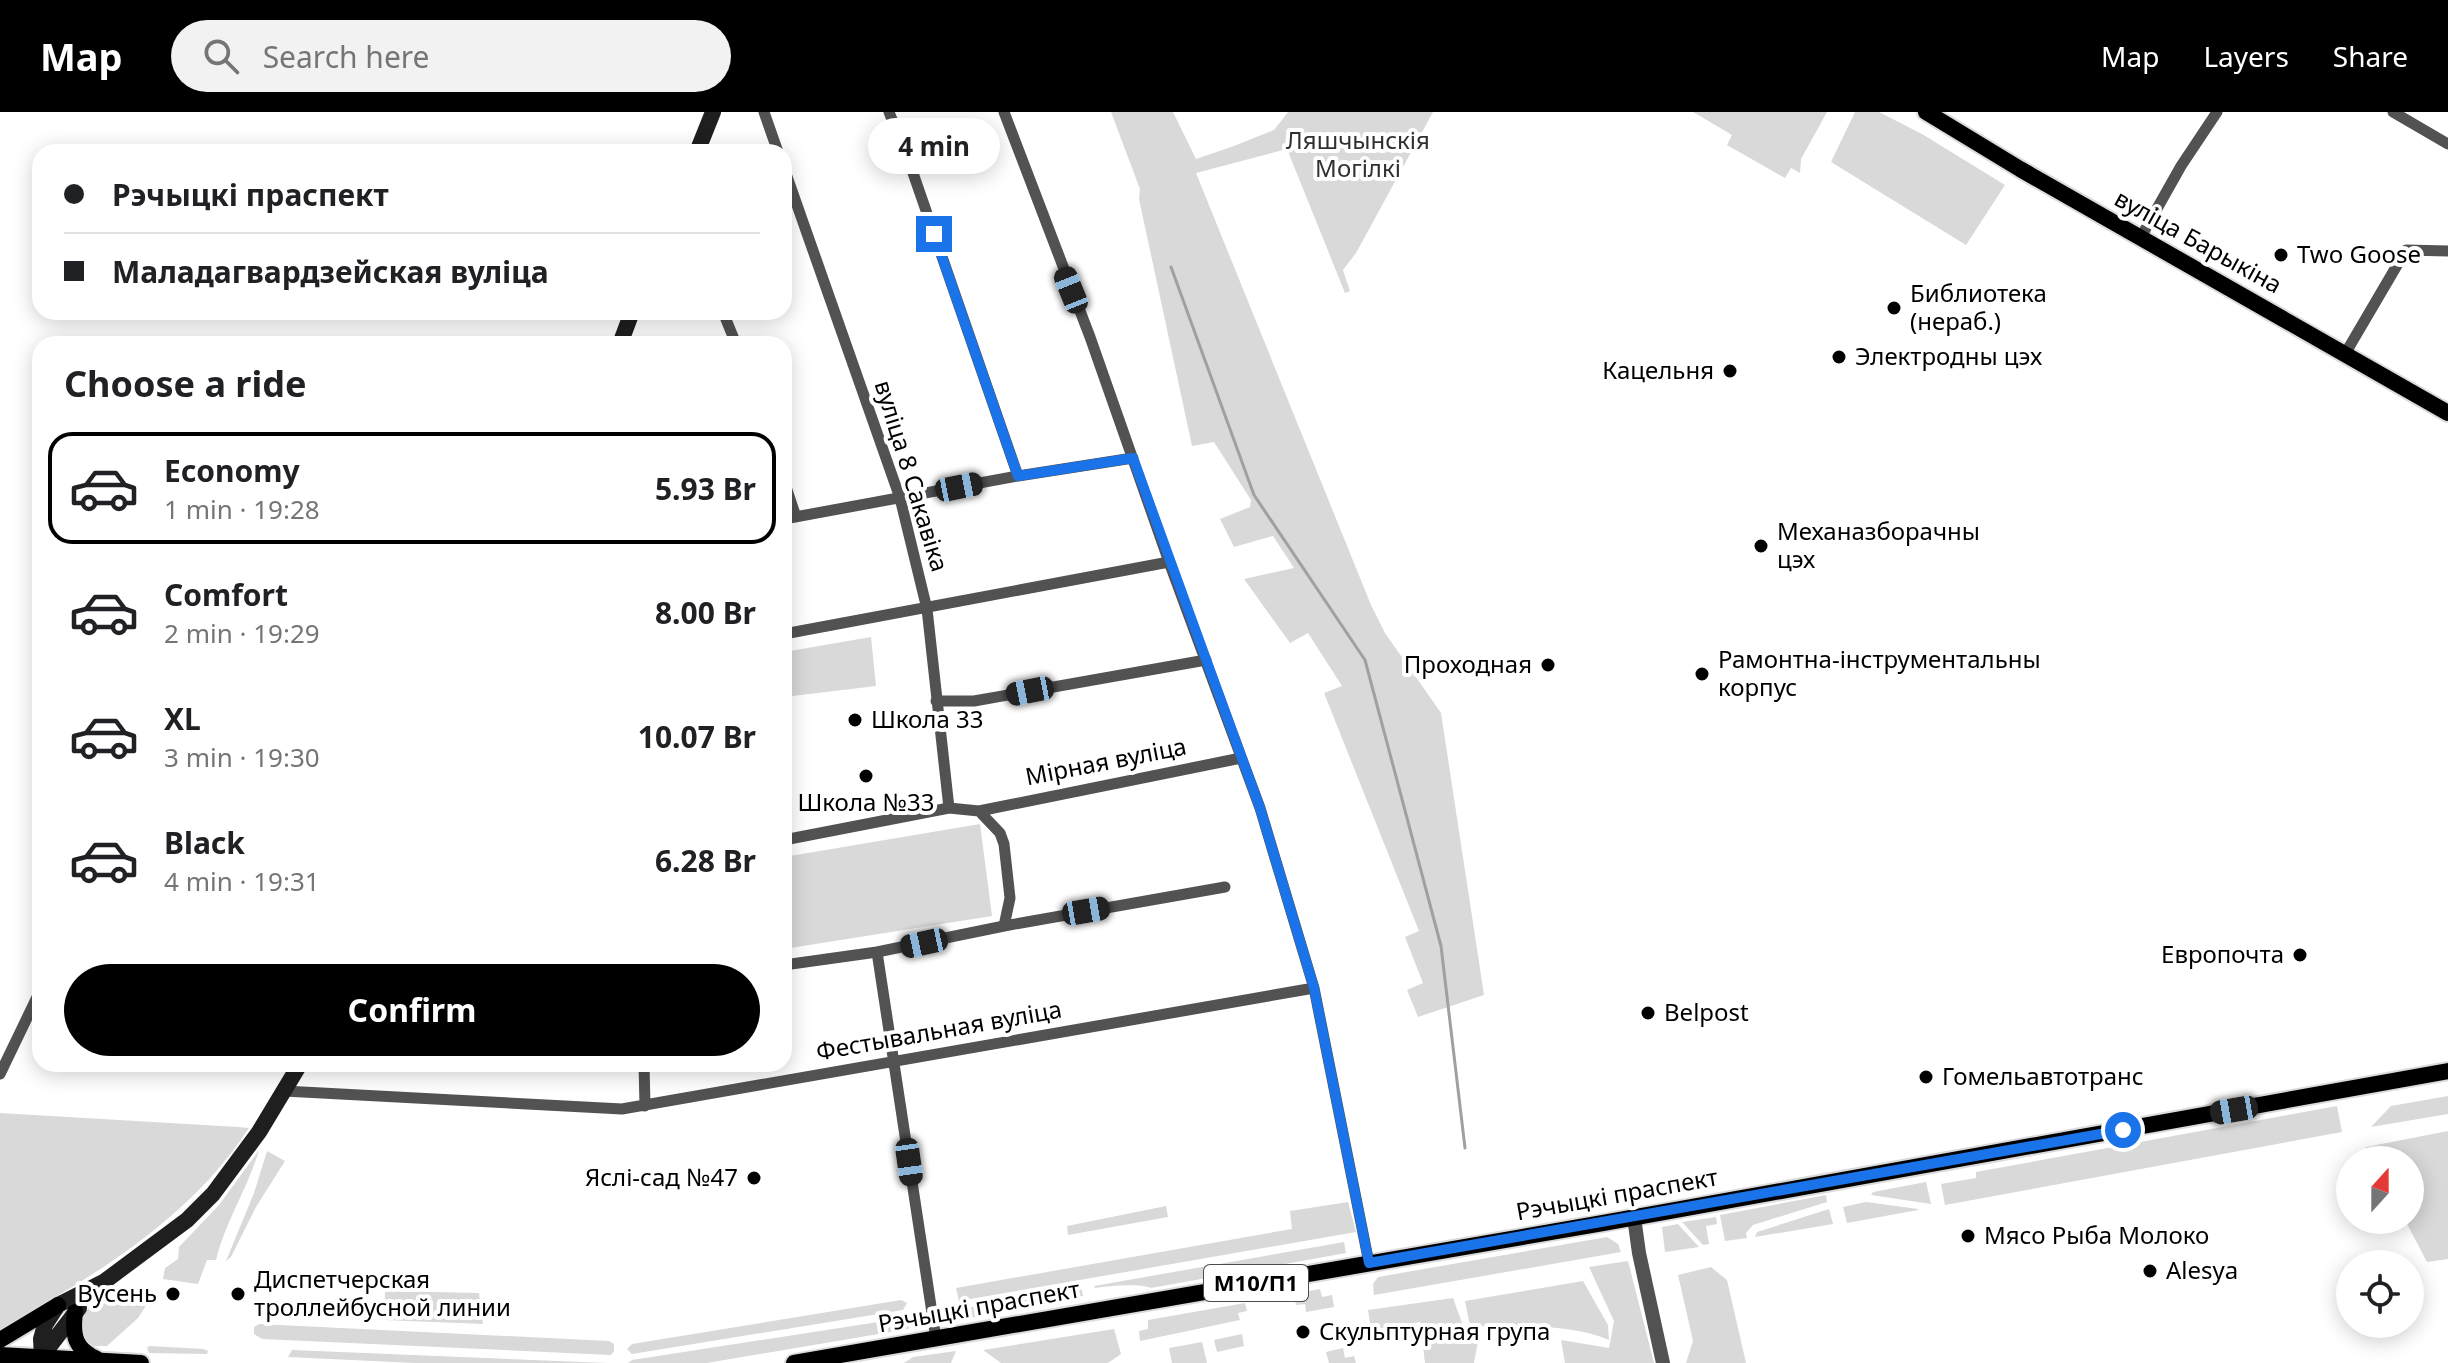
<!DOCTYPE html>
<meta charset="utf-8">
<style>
:root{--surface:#fff;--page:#f2f2f2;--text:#202124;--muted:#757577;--line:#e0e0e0;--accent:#000}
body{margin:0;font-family:"Noto Sans",sans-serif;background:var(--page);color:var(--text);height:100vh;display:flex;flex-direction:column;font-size:30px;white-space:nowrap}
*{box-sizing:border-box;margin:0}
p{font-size:26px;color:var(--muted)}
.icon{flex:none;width:44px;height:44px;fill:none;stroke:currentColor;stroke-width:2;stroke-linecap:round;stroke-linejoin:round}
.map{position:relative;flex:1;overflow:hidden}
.sheet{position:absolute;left:32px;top:224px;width:760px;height:736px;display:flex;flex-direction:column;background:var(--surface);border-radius:24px;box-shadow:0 4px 20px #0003}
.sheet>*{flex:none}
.hud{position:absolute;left:32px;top:32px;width:760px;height:176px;border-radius:24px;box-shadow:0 4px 20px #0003;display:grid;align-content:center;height:176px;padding:0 32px;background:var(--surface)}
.needle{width:52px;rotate:21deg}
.fabs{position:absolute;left:2336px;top:1034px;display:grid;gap:16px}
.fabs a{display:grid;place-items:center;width:88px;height:88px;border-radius:50%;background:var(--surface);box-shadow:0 4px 20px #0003;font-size:40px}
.end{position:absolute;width:36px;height:36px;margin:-18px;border:10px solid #1a73e8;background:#fff;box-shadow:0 0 0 4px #fff}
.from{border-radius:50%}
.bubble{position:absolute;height:56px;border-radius:28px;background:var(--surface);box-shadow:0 4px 20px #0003;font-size:26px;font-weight:700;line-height:56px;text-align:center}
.car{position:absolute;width:24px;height:48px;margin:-24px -12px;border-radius:10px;box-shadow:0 0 6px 2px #0007;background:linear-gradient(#222 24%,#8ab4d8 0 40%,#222 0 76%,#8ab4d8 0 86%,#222 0)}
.hud b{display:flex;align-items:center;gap:28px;height:76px;font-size:30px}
.hud b+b{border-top:2px solid var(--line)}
.hud i{width:20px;height:20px;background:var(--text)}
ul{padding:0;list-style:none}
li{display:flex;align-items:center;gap:24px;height:112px;margin:0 16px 12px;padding:0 16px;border:4px solid transparent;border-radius:24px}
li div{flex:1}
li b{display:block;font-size:30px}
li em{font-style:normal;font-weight:700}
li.active{border-color:var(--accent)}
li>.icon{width:72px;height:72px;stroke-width:1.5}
h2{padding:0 32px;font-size:36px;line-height:96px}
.button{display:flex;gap:16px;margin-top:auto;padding:16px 32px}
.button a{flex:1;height:92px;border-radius:48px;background:var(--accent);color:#fff;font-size:32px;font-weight:700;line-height:92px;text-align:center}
header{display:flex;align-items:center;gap:48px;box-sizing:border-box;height:112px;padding:0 40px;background:var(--accent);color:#fff}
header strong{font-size:38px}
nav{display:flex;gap:44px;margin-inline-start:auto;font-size:28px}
.search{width:560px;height:72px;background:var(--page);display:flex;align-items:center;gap:20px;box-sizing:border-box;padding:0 28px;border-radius:44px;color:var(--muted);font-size:30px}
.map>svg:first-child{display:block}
.green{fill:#d9d9d9}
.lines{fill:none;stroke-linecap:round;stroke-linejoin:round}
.stream{stroke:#a0a0a0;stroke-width:3}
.primary-casing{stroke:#dbdbdb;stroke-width:20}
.minor{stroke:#525252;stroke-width:11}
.tertiary{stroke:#525252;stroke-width:14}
.secondary{stroke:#1f1f1f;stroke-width:16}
.primary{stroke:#000;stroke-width:16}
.route{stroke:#1a73e8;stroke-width:10}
.poi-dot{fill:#000;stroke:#fff;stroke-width:3}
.labels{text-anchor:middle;stroke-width:8;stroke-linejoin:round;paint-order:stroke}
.shield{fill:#fff;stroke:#4c4c4c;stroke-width:2}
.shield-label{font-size:22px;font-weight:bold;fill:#000}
.park-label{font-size:24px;fill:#303030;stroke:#fff}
.street-label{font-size:24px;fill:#000;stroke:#fff}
.poi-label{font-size:24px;fill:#000;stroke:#fff;text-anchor:start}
</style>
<header>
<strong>Map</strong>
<div class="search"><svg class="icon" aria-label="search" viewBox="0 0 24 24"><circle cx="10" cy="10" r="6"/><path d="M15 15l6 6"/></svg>Search here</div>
<nav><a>Map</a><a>Layers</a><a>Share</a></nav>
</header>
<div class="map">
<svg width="2448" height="1251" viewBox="0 0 2448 1251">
<rect width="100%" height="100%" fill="#fff"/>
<path class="green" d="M1111,0H1173L1196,47L1234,34L1274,18L1288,0H1433L1356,141L1343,158L1350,179L1345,181L1287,37L1196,61L1371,493L1385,521L1441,601L1484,883L1418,905L1407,878L1423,871L1405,825L1419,819L1324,581L1342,574L1308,521L1290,531L1244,467L1294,456L1273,424L1234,435L1220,407L1250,395L1251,388L1214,330L1192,334L1139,87L1140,77Z
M1693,0H1827L1801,47L1800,61L1791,56L1785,66L1727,33L1732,23Z
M1855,0H1879L1922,22L2005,73L1966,133L1831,50Z
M871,525L876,574L784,585V540Z
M980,712L992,804L784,837V745Z
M2448,984V1002L2371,1015L2391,994Z
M2337,994L2342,1020L1945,1093L1941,1072L1976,1066V1060Z
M0,1001L238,1015L249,1016C190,1107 93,1165 0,1217Z
M2448,1019V1147L2427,1150L2405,1108H2410V1048H2373L2366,1035Z
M259,1038C248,1076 225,1110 216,1148H207L198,1172L163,1167L165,1156L178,1147L179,1135L219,1093Z
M267,1039L285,1049L256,1095L231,1145L226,1149L254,1081Z
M1926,1070L1931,1092L1871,1083L1873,1080Z
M1826,1083L1827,1090L1753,1113L1746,1121L1747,1126L1725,1129L1720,1103Z
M1348,1090L1356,1120L959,1189L956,1176L1292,1117L1290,1099Z
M1866,1090L1918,1097V1098L1847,1111L1843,1095Z
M1166,1094L1168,1105L1068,1123L1067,1114Z
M1829,1097L1833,1112L1755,1125L1757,1120Z
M1716,1105L1717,1112L1706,1114L1709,1132L1703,1133L1682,1110Z
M1678,1112L1699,1135L1665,1140L1662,1115Z
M1607,1125L1618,1132L1621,1140L1374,1183L1373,1172L1378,1165Z
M1344,1130L1346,1141L1151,1176C1139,1171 1108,1174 1095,1176L1094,1174Z
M1628,1149L1654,1251H1565L1561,1228L1609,1236L1614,1209L1589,1155Z
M1711,1155L1727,1168L1746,1251H1686L1693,1229L1678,1163Z
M1583,1169L1608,1213L1609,1228C1567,1210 1515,1215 1470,1214L1465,1189Z
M1081,1175L1083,1184L1028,1194L1017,1187Z
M1320,1177L1322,1185L1332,1183L1334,1195L1306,1200L1305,1192L1296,1193L1294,1182Z
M385,1179L479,1181L483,1212L384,1208Z
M104,1183L147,1192L138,1206L107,1234H90L80,1221L81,1203Z
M1453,1186L1465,1219H1480L1474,1251H1425L1420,1210L1371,1218L1368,1198Z
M901,1188L907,1191L903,1198L632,1242L627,1237L632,1232Z
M1011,1188L1026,1197L963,1207L961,1197Z
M1245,1191L1247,1199L1238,1201L1240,1208L1140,1229L1139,1219L1148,1217V1208Z
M904,1206L910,1208V1214L908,1217L707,1251H628L632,1248Z
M259,1212L609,1229L614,1232V1239L611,1243L262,1227L254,1222V1215Z
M1114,1217L1121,1242L1108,1251H1001L983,1238Z
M1242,1222L1244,1234L1217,1240L1214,1228Z
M1202,1230L1207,1251H1172L1169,1236Z
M149,1234L204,1237L208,1239L207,1242L149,1241L147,1236Z
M1343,1236L1345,1246L1354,1244L1356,1251H1329L1326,1240Z
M292,1238L608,1251H415L288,1245Z
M956,1239L951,1251H904L913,1245Z"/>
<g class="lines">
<path class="stream" d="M1171,155L1254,383L1365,548L1441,834L1465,1036"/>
<defs>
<path id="primary" d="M1926,0L2020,57L2448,301
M75,1200C72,1224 75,1237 97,1247
M0,1228L58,1193
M0,1243L141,1251
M794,1251L1603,1111L2448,959"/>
</defs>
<use href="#primary" class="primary-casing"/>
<path class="minor" d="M764,0L778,40
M889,0L913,61L1018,364
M1004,0L1090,225L1169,450L1260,696L1314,876L1369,1151
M2393,0L2448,32
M784,56L900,386L927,497L949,696
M2141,125L2181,54L2217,0
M723,200L736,232
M2345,242L2406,138L2448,139
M784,369L796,405
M784,407L1018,364L1133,346
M784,522L1169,450
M936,589H974L1206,548
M979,699L1000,721L1004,732L1010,786L1004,814
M784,728L949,696L979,699L1241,646
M877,840L936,1227
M784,853L877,840L1004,814L1225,775
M644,952L645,994
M0,962L40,879
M284,979L622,997L1314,876"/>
<path class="tertiary" d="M1634,1105L1639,1141L1663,1251"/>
<path class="secondary" d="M697,40L713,0
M620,232L632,200
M42,1244L79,1196
M42,1245L41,1227L45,1213L58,1193L105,1169L187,1108L213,1082L259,1020L300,952"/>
<use href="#primary" class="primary"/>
</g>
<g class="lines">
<path class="route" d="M934,122L1018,364L1133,346L1260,696L1314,876L1369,1151L2123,1018"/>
</g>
<g class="poi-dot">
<circle cx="2281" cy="143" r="8"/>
<circle cx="1894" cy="196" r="8"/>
<circle cx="1839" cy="245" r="8"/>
<circle cx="1730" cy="259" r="8"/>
<circle cx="1761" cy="434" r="8"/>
<circle cx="1548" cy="553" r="8"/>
<circle cx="1702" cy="562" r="8"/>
<circle cx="855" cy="608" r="8"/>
<circle cx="866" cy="664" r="8"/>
<circle cx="2300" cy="843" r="8"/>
<circle cx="1648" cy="901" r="8"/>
<circle cx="1926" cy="965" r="8"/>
<circle cx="754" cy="1066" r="8"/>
<circle cx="1968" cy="1124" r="8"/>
<circle cx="2150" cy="1159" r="8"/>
<circle cx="173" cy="1182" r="8"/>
<circle cx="238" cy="1182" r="8"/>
<circle cx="1303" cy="1220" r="8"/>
</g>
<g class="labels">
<rect class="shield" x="1204" y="1153" width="104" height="36" rx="6"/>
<g class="shield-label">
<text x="1256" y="1179">М10/П1</text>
</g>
<g class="park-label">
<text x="1358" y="37">Ляшчынскія<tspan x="1358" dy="28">Могілкі</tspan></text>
</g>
<g class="street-label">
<text transform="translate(2198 130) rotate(29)" y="8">вуліца Барыкіна</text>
<text transform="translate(911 364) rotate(73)" y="8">вуліца 8 Сакавіка</text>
<text transform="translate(1106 650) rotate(-11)" y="8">Мірная вуліца</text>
<text transform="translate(939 919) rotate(-10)" y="8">Фестывальная вуліца</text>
<text transform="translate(1617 1083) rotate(-10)" y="8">Рэчыцкі праспект</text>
<text transform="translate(979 1195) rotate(-10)" y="8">Рэчыцкі праспект</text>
</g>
<g class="poi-label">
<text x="2297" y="151">Two Goose</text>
<text x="1910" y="190">Библиотека<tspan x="1910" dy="28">(нераб.)</tspan></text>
<text x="1855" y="253">Электродны цэх</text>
<text x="1714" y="267" text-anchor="end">Кацельня</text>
<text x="1777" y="428">Механазборачны<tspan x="1777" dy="28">цэх</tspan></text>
<text x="1718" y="556">Рамонтна-інструментальны<tspan x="1718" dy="28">корпус</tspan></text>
<text x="1532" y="561" text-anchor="end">Проходная</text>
<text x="871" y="616">Школа 33</text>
<text x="866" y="699" text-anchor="middle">Школа №33</text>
<text x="2284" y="851" text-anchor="end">Европочта</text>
<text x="1664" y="909">Belpost</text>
<text x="1942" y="973">Гомельавтотранс</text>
<text x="738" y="1074" text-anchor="end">Яслі-сад №47</text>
<text x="1984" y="1132">Мясо Рыба Молоко</text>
<text x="2166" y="1167">Alesya</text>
<text x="254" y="1176">Диспетчерская<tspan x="254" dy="28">троллейбусной линии</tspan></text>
<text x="157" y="1190" text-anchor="end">Вусень</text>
<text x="1319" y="1228">Скульптурная група</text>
</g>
</g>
</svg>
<div class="fabs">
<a><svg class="needle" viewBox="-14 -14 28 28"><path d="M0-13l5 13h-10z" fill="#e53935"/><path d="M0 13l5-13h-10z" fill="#757577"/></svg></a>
<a><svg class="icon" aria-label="locate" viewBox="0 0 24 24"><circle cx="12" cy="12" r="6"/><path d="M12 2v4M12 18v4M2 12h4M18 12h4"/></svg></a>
</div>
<i class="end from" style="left:2123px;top:1018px"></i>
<i class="end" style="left:934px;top:122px"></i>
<div class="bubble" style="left:868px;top:6px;width:132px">4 min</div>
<i class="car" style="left:1071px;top:178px;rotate:338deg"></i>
<i class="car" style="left:959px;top:375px;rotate:79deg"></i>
<i class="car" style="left:1030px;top:579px;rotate:259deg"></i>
<i class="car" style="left:1086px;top:799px;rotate:80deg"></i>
<i class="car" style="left:924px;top:831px;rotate:258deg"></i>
<i class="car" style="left:2234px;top:998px;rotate:260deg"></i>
<i class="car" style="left:909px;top:1050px;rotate:172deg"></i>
<div class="hud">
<b><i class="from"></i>Рэчыцкі праспект</b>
<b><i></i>Маладагвардзейская вуліца</b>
</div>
<section class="sheet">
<h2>Choose a ride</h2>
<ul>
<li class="active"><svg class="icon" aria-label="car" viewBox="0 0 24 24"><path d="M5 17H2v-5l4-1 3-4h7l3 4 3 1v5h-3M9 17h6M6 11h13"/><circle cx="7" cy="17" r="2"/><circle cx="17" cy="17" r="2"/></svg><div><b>Economy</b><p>1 min · 19:28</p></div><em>5.93 Br</em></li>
<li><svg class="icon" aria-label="car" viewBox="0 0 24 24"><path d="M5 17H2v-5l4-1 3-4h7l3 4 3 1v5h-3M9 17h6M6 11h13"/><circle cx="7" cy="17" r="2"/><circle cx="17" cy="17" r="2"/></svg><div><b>Comfort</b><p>2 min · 19:29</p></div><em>8.00 Br</em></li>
<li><svg class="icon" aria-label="car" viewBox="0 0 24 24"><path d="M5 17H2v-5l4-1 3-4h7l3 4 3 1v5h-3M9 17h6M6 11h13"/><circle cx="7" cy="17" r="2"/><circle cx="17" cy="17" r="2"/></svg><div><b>XL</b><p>3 min · 19:30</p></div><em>10.07 Br</em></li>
<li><svg class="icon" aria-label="car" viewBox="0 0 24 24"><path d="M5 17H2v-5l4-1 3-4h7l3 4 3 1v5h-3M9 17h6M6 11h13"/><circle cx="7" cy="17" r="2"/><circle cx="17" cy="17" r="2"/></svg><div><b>Black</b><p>4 min · 19:31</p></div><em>6.28 Br</em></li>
</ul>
<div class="button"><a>Confirm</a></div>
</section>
</div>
